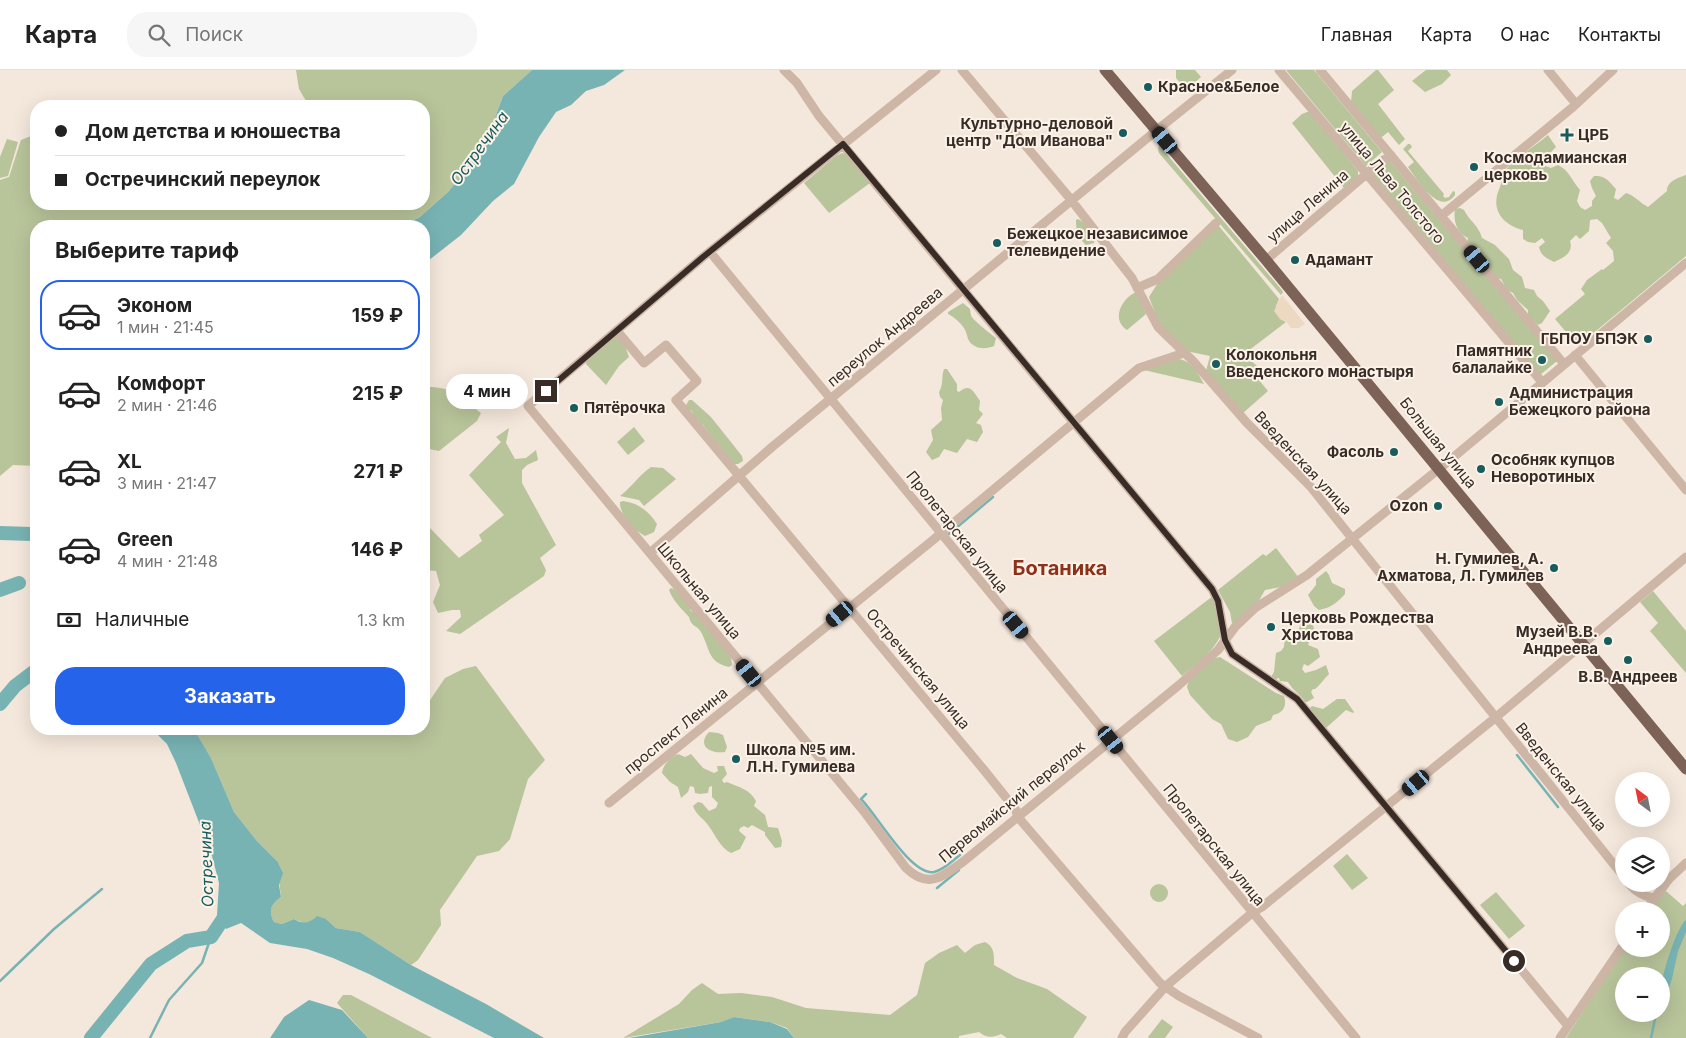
<!DOCTYPE html>
<html lang="ru">
<meta charset="utf-8">
<style>
:root{--surface:#fff;--page:#f6f6f6;--text:#222;--muted:#767676;--line:#e0e0e0;--accent:#2563eb}
body{margin:0;font-family:Inter,sans-serif;background:var(--page);color:var(--text);height:100vh;display:flex;flex-direction:column;font-size:19px;white-space:nowrap}
*{box-sizing:border-box;margin:0}
p{font-size:16px;color:var(--muted)}
.icon{flex:none;width:28px;height:28px;fill:none;stroke:currentColor;stroke-width:2;stroke-linecap:round;stroke-linejoin:round}
.map{position:relative;flex:1;overflow:hidden}
.drawer{position:absolute;left:30px;top:150px;width:400px;height:515px;display:flex;flex-direction:column;background:var(--surface);border-radius:20px;box-shadow:0 5px 20px #0002}
.drawer>*{flex:none}
.guide{position:absolute;left:30px;top:30px;width:400px;height:110px;border-radius:20px;box-shadow:0 5px 20px #0002;display:grid;align-content:center;height:110px;padding:0 25px;background:var(--surface)}
.needle{width:32px;rotate:328deg}
.tools{position:absolute;left:1615px;top:702px;display:grid;gap:10px}
.tools a{display:grid;place-items:center;width:55px;height:55px;border-radius:50%;background:var(--surface);box-shadow:0 5px 20px #0002;font-size:25px}
.end{position:absolute;width:22px;height:22px;margin:-11px;border:6px solid #392c27;background:#fff;box-shadow:0 0 0 2px #fff}
.from{border-radius:50%}
.bubble{position:absolute;height:35px;border-radius:18px;background:var(--surface);box-shadow:0 5px 20px #0002;font-size:16px;font-weight:700;line-height:35px;text-align:center}
.car{position:absolute;width:15px;height:30px;margin:-15px -8px;border-radius:6px;box-shadow:0 0 4px 1px #0007;background:linear-gradient(#222 24%,#8ab4d8 0 40%,#222 0 76%,#8ab4d8 0 86%,#222 0)}
.guide b{display:flex;align-items:center;gap:18px;height:48px;font-size:19px}
.guide b+b{border-top:1px solid var(--line)}
.guide i{width:12px;height:12px;background:var(--text)}
ul{padding:0;list-style:none}
li{display:flex;align-items:center;gap:15px;height:70px;margin:0 10px 8px;padding:0 15px;border:2px solid transparent;border-radius:20px}
li div{flex:1}
li b{display:block;font-size:19px}
li em{font-style:normal;font-weight:700}
li.current{border-color:var(--accent)}
li>.icon{width:45px;height:45px;stroke-width:1.5}
h2{padding:0 25px;font-size:22px;line-height:60px}
.pay{display:flex;align-items:center;gap:12px;height:55px;padding:0 25px;font-size:19px}
.pay p{margin-inline-start:auto}
.primary-button{display:flex;gap:10px;margin-top:auto;padding:10px 25px}
.primary-button a{flex:1;height:58px;border-radius:20px;background:var(--accent);color:#fff;font-size:20px;font-weight:700;line-height:58px;text-align:center}
header{display:flex;align-items:center;gap:30px;box-sizing:border-box;height:70px;padding:0 25px;background:var(--surface);border-bottom:1px solid var(--line)}
header strong{font-size:24px}
nav{display:flex;gap:28px;margin-inline-start:auto;font-size:18px}
.search{width:350px;height:45px;background:var(--page);display:flex;align-items:center;gap:12px;box-sizing:border-box;padding:0 18px;border-radius:20px;color:var(--muted);font-size:19px}
.map>svg:first-child{display:block}
.green{fill:#b8c49a;fill-rule:evenodd}
.plaza{fill:#edd8c1}
.water{fill:#78b3b4}
.lines{fill:none;stroke-linecap:round;stroke-linejoin:round}
.stream{stroke:#78b3b4;stroke-width:2.5}
.river{stroke:#78b3b4;stroke-width:14}
.minor{stroke:#cdb6a6;stroke-width:9}
.major{stroke:#7c6257;stroke-width:11}
.route{stroke:#392c27;stroke-width:6}
.poi-dot{fill:#195c5e;stroke:#fbf2e8;stroke-width:2}
.labels{text-anchor:middle;stroke-width:4;stroke-linejoin:round;paint-order:stroke}
.poi-label{font-size:15px;font-weight:bold;fill:#392c27;stroke:#fbf2e8;text-anchor:start}
.street-label{font-size:15px;fill:#392c27;stroke:#fbf2e8}
.water-label{font-size:16px;font-style:italic;fill:#195c5e;stroke:#fbf2e8}
.district-label{font-size:20px;font-weight:bold;fill:#8f3119;stroke:#fbf2e8}
</style>
<header>
<strong>Карта</strong>
<div class="search"><svg class="icon" aria-label="search" viewBox="0 0 24 24"><circle cx="10" cy="10" r="6"/><path d="M15 15l6 6"/></svg>Поиск</div>
<nav><a>Главная</a><a>Карта</a><a>О нас</a><a>Контакты</a></nav>
</header>
<div class="map">
<svg width="1686" height="968" viewBox="0 0 1686 968">
<rect width="100%" height="100%" fill="#f4e7db"/>
<path class="green" d="M296,0H532L503,26L493,53L475,89L448,122L420,147L404,156H36V396L13,395L0,406V110L9,107L21,70L31,66L36,68V134H424V36H309L299,19Z
M1176,0H1195L1201,7L1186,20L1176,8Z
M1286,0H1314L1382,82L1366,96Z
M1376,0H1378L1394,20L1378,34L1405,69L1399,75L1388,62L1382,67L1380,66L1351,32L1352,21Z
M1426,0H1447L1451,5L1442,14L1425,22L1412,11Z
M1307,42H1310L1358,101V107L1344,118L1292,53L1302,44Z
M1548,65L1556,77L1551,82L1544,92L1545,96L1551,98L1558,95C1569,100 1572,111 1580,120L1577,131L1580,137L1585,140L1592,136V131L1596,126L1592,118L1590,111L1594,106C1605,105 1609,111 1616,119L1614,128L1618,130L1626,123C1634,125 1640,133 1648,137L1667,121C1667,111 1678,108 1686,105V186L1578,276L1555,249L1585,224L1581,219L1587,210L1602,199L1603,200L1614,191L1613,181L1606,173L1611,168L1602,153L1597,149L1590,150L1589,161L1580,169L1576,165L1570,171C1574,183 1563,188 1554,192C1546,188 1541,186 1539,177L1545,172L1542,168L1535,173L1528,172L1523,169V160C1501,154 1490,138 1500,117C1502,112 1501,107 1504,102C1516,87 1534,77 1548,65Z
M7,69L18,72L8,106L0,108V87Z
M1408,74H1410L1412,77L1408,81L1444,124L1443,126L1445,128L1449,127L1453,121L1455,122V125C1439,147 1417,109 1408,97L1414,92L1403,79Z
M1159,75L1281,219L1283,222L1281,225L1159,83L1158,79Z
M842,83L848,85L870,113L829,143L804,113L836,86Z
M1389,90L1557,291L1540,305L1372,105Z
M1460,138L1464,140C1470,152 1478,154 1482,168L1495,175L1509,189L1513,200L1522,207L1525,218L1534,220L1537,226L1543,231L1550,241L1542,253L1538,255L1528,246V240L1517,230L1513,223L1507,220L1501,209L1496,208L1480,187L1481,182L1480,178L1471,177L1467,173L1468,168C1457,163 1453,151 1455,139Z
M1078,149C1086,153 1096,164 1094,173L1086,175C1078,168 1076,161 1076,150Z
M1218,155L1279,229L1276,236L1280,249L1286,252L1240,287C1249,288 1259,295 1263,305L1258,309L1268,321L1243,343L1206,301L1210,286L1186,281L1168,264L1157,248L1149,227L1159,211Z
M1136,222L1146,244L1127,260C1111,250 1121,229 1136,222Z
M963,233L970,239C970,240 971,247 972,247C974,251 991,264 996,268L994,276C985,280 973,279 968,269C967,265 966,261 964,258C960,252 954,247 948,244V242Z
M617,266L624,273L629,287L619,296L606,315L586,294L587,288L606,272Z
M1178,289C1191,290 1198,303 1204,314L1144,300Z
M944,299H947L957,314V321L959,322C970,313 973,321 980,331L979,340L983,344L976,353L981,355L983,362L977,372L967,369L957,383L944,379L939,387L932,390L926,382L933,370L931,360L942,350L941,338L943,330L940,327L939,322C944,314 941,307 944,299Z
M424,317C452,316 460,326 481,343L477,351L439,381L429,379L426,392H424Z
M689,330H692L711,347L742,386L743,391L738,394H733L703,355L693,347L692,341L688,339L686,335Z
M634,357L645,371L628,385L617,372Z
M509,358L506,373L515,389L526,388L536,380L538,390L527,395L522,400V413L556,475L540,488L546,500L544,506L460,564L446,561L461,547L460,540H452L438,543L433,532L440,515L436,501L424,500V459L426,460L429,457L459,488L482,471L479,465L504,445L469,405L501,372L496,367Z
M651,397L663,398L676,409L644,436L639,430L620,426C632,417 639,405 651,397Z
M623,431C638,433 649,441 657,454L654,462L645,466C635,461 619,444 620,432Z
M1276,478L1299,508L1281,517L1265,520L1257,534L1234,553H1232L1230,542L1218,520L1263,484L1266,486Z
M1326,501L1329,505L1332,513L1345,519V524C1337,533 1330,538 1319,540L1314,536L1308,525L1316,515V509Z
M671,518C680,521 688,533 691,541L696,543L731,586L732,595L729,597C707,592 710,578 701,562C697,555 691,557 689,547C681,538 673,531 669,520Z
M1653,521L1686,561V603L1650,561L1658,553L1640,532Z
M1213,526L1221,564C1214,582 1196,594 1182,606L1154,571Z
M1306,542L1314,558L1308,575L1318,579L1320,587L1308,596L1304,594L1302,599L1305,603L1316,600L1326,595L1329,604C1325,608 1319,616 1315,619H1313L1311,622L1314,628L1307,632H1305C1300,623 1293,621 1288,612L1280,611L1279,608L1273,610L1271,607L1274,602L1276,583L1281,581L1284,577L1285,566L1299,559L1301,552L1298,549L1303,543Z
M1220,587L1276,623L1284,626C1287,635 1284,643 1273,645L1271,650L1256,656L1248,667L1237,672L1228,669L1221,654L1212,649L1190,625L1187,617L1189,610L1215,588Z
M476,596L545,690L528,709L510,769L499,781L477,786L440,840L441,855L418,890L411,895L360,862L336,858L326,849L304,853L294,849L282,854L274,852C268,841 271,834 281,827L277,791L257,771L234,742L211,688L194,659H424V639L445,608L463,599Z
M1337,629H1345L1354,642L1353,643L1346,640L1326,658L1309,639L1312,636L1323,639Z
M709,662L718,663L723,665L727,677L725,682C711,684 696,676 709,662Z
M678,684L685,687L691,684L703,698L714,703L718,701L717,696H724L727,704L722,710L724,713L727,712C738,717 750,719 756,731L754,736L765,745L768,757L778,758L782,771L781,777L775,778L765,765V762L752,755L748,758L744,756L740,758L739,761L746,767L740,779L731,783C720,778 715,764 708,755C703,748 696,745 693,736L698,732L702,733L709,741L716,738L718,733L712,727V716L709,717L708,723L700,724L695,723L694,717L690,716L688,722L681,728L678,717L670,712L662,703C663,695 670,687 678,684Z
M1347,784L1368,808L1352,820L1333,796Z
M1150 823a9 9 0 1 1 18 0a9 9 0 1 1-18 0Z
M1666,821L1683,836L1686,833V968H1566L1624,879H1661V841H1651L1661,824ZM1624,906H1661V944H1624Z
M1496,822L1525,856L1509,869L1480,835Z
M985,872C995,877 994,886 994,895L1017,908L1047,919L1087,947L1073,968H1007L1001,964C992,968 987,968 979,962L959,966V968H794L787,958L770,952L734,947L721,952L623,968L679,934L692,920L702,913L718,924L741,923L772,927L806,938L890,945L917,925L925,893L939,883L957,875L965,883L975,875Z
M343,925H351L432,968H368L337,933Z
M1162,949L1173,957L1165,968H1149L1148,967Z"/>
<path class="plaza" d="M1282,225L1305,254L1299,258H1291L1286,251L1280,249L1274,241Z"/>
<path class="water" d="M532,0H625L604,15L586,21L571,35L556,42L539,67L514,114L493,131L461,165L424,194V156H404L420,147L448,122L475,89L493,53L503,26Z
M152,659H194L211,688L234,742L257,771L277,791L283,803L279,815L281,827C271,834 268,841 274,852L282,854L294,849C304,855 310,853 317,846L326,849L336,858L360,862L411,895L486,934L544,968H494L369,904L333,888L307,879L270,873L241,853L226,859L217,845L219,813L212,786L176,693L167,674Z
M1686,850V862L1678,881L1672,909L1661,941C1661,933 1661,925 1661,917C1662,905 1677,856 1686,850Z
M309,930L342,940L368,968H270L284,947Z
M734,947L770,952L787,959L794,968H629L721,952Z"/>
<g class="lines">
<path class="stream" d="M949,464L993,427
M1517,685L1558,737
M866,724L861,729C877,745 911,806 934,802C944,800 952,791 960,785
M937,818L959,800
M0,911L54,859L102,819
M150,968L169,930L202,893L211,867
M1651,968L1655,949"/>
<path class="river" d="M0,463L31,464
M0,520L19,513
M0,634L15,616L36,600
M91,968L151,894L187,871L211,867L225,846V835"/>
<path class="minor" d="M784,0L797,13L819,46L1212,519L1218,531L1225,570L1232,584L1297,629L1568,956
M936,0L703,187L528,336L866,744L906,798C929,820 943,806 964,791L1179,615L1218,580L1235,557L1255,538L1307,505L1450,390L1686,193
M962,0L1068,126L1132,208L1158,257L1193,291L1247,353L1310,416L1624,807
M1279,0L1542,312
M1320,0L1564,294
M1548,0L1576,34
M1441,146L1573,37L1613,0
M710,182L1356,968
M1266,190L1378,94L1391,85
M1137,218L1158,209L1216,153
M617,261L644,293L666,275L697,311L676,330L984,700L1016,740L1017,746L1160,913L1179,926L1258,968
M1575,285L1686,420
M650,483L772,377L1157,60L1232,0
M609,733L933,470L1139,298L1184,283
M1629,814C1636,822 1643,826 1653,828
M1645,841L1669,809L1686,793
M1122,968L1125,962L1166,916L1252,843L1262,837L1495,648L1686,487
M1560,968L1624,874"/>
<path class="major" d="M1105,0L1266,190L1686,699"/>
</g>
<g class="lines">
<path class="route" d="M546,321L703,187L843,74L1212,519L1218,531L1225,570L1232,584L1297,629L1514,891"/>
</g>
<g class="poi-dot">
<circle cx="1148" cy="17" r="5"/>
<circle cx="1123" cy="63" r="5"/>
<path d="M1564.5 57.5h5v5h5v5h-5v5h-5v-5h-5v-5h5z"/>
<circle cx="1474" cy="97" r="5"/>
<circle cx="997" cy="173" r="5"/>
<circle cx="1295" cy="190" r="5"/>
<circle cx="1648" cy="269" r="5"/>
<circle cx="1542" cy="290" r="5"/>
<circle cx="1216" cy="294" r="5"/>
<circle cx="1499" cy="332" r="5"/>
<circle cx="574" cy="338" r="5"/>
<circle cx="1394" cy="382" r="5"/>
<circle cx="1481" cy="399" r="5"/>
<circle cx="1438" cy="436" r="5"/>
<circle cx="1554" cy="498" r="5"/>
<circle cx="1271" cy="557" r="5"/>
<circle cx="1608" cy="571" r="5"/>
<circle cx="1628" cy="590" r="5"/>
<circle cx="736" cy="689" r="5"/>
</g>
<g class="labels">
<g class="poi-label">
<text x="1158" y="22">Красное&amp;Белое</text>
<text x="1113" y="59" text-anchor="end">Культурно-деловой<tspan x="1113" dy="17">центр "Дом Иванова"</tspan></text>
<text x="1578" y="70">ЦРБ</text>
<text x="1484" y="93">Космодамианская<tspan x="1484" dy="17">церковь</tspan></text>
<text x="1007" y="169">Бежецкое независимое<tspan x="1007" dy="17">телевидение</tspan></text>
<text x="1305" y="195">Адамант</text>
<text x="1638" y="274" text-anchor="end">ГБПОУ БПЭК</text>
<text x="1532" y="286" text-anchor="end">Памятник<tspan x="1532" dy="17">балалайке</tspan></text>
<text x="1226" y="290">Колокольня<tspan x="1226" dy="17">Введенского монастыря</tspan></text>
<text x="1509" y="328">Администрация<tspan x="1509" dy="17">Бежецкого района</tspan></text>
<text x="584" y="343">Пятёрочка</text>
<text x="1384" y="387" text-anchor="end">Фасоль</text>
<text x="1491" y="395">Особняк купцов<tspan x="1491" dy="17">Неворотиных</tspan></text>
<text x="1428" y="441" text-anchor="end">Ozon</text>
<text x="1544" y="494" text-anchor="end">Н. Гумилев, А.<tspan x="1544" dy="17">Ахматова, Л. Гумилев</tspan></text>
<text x="1281" y="553">Церковь Рождества<tspan x="1281" dy="17">Христова</tspan></text>
<text x="1598" y="567" text-anchor="end">Музей В.В.<tspan x="1598" dy="17">Андреева</tspan></text>
<text x="1628" y="612" text-anchor="middle">В.В. Андреев</text>
<text x="746" y="685">Школа №5 им.<tspan x="746" dy="17">Л.Н. Гумилева</tspan></text>
</g>
<g class="street-label">
<text transform="translate(1392 113) rotate(50)" y="5">улица Льва Толстого</text>
<text transform="translate(1308 136) rotate(-41)" y="5">улица Ленина</text>
<text transform="translate(885 267) rotate(-40)" y="5">переулок Андреева</text>
<text transform="translate(1438 373) rotate(51)" y="5">Большая улица</text>
<text transform="translate(1303 393) rotate(47)" y="5">Введенская улица</text>
<text transform="translate(957 462) rotate(51)" y="5">Пролетарская улица</text>
<text transform="translate(699 521) rotate(50)" y="5">Школьная улица</text>
<text transform="translate(918 599) rotate(50)" y="5">Остречинская улица</text>
<text transform="translate(676 661) rotate(-39)" y="5">проспект Ленина</text>
<text transform="translate(1561 707) rotate(51)" y="5">Введенская улица</text>
<text transform="translate(1012 732) rotate(-39)" y="5">Первомайский переулок</text>
<text transform="translate(1214 775) rotate(51)" y="5">Пролетарская улица</text>
</g>
<g class="water-label">
<text transform="translate(479 78) rotate(-54)" y="6">Остречина</text>
<text transform="translate(206 794) rotate(-92)" y="6">Остречина</text>
</g>
<g class="district-label">
<text x="1060" y="505">Ботаника</text>
</g>
</g>
</svg>
<div class="tools">
<a><svg class="needle" viewBox="-14 -14 28 28"><path d="M0-13l5 13h-10z" fill="#e53935"/><path d="M0 13l5-13h-10z" fill="#767676"/></svg></a>
<a><svg class="icon" aria-label="layers" viewBox="0 0 24 24"><path d="M12 4l9 5-9 5-9-5zM3 14l9 5 9-5"/></svg></a>
<a>+</a>
<a>−</a>
</div>
<i class="end from" style="left:1514px;top:891px"></i>
<i class="end" style="left:546px;top:321px"></i>
<div class="bubble" style="left:446px;top:304px;width:82px">4 мин</div>
<i class="car" style="left:1165px;top:70px;rotate:320deg"></i>
<i class="car" style="left:1477px;top:189px;rotate:320deg"></i>
<i class="car" style="left:840px;top:544px;rotate:230deg"></i>
<i class="car" style="left:1016px;top:555px;rotate:140deg"></i>
<i class="car" style="left:749px;top:603px;rotate:321deg"></i>
<i class="car" style="left:1111px;top:670px;rotate:141deg"></i>
<i class="car" style="left:1416px;top:713px;rotate:230deg"></i>
<div class="guide">
<b><i class="from"></i>Дом детства и юношества</b>
<b><i></i>Остречинский переулок</b>
</div>
<section class="drawer">
<h2>Выберите тариф</h2>
<ul>
<li class="current"><svg class="icon" aria-label="car" viewBox="0 0 24 24"><path d="M5 17H2v-5l4-1 3-4h7l3 4 3 1v5h-3M9 17h6M6 11h13"/><circle cx="7" cy="17" r="2"/><circle cx="17" cy="17" r="2"/></svg><div><b>Эконом</b><p>1 мин · 21:45</p></div><em>159 ₽</em></li>
<li><svg class="icon" aria-label="car" viewBox="0 0 24 24"><path d="M5 17H2v-5l4-1 3-4h7l3 4 3 1v5h-3M9 17h6M6 11h13"/><circle cx="7" cy="17" r="2"/><circle cx="17" cy="17" r="2"/></svg><div><b>Комфорт</b><p>2 мин · 21:46</p></div><em>215 ₽</em></li>
<li><svg class="icon" aria-label="car" viewBox="0 0 24 24"><path d="M5 17H2v-5l4-1 3-4h7l3 4 3 1v5h-3M9 17h6M6 11h13"/><circle cx="7" cy="17" r="2"/><circle cx="17" cy="17" r="2"/></svg><div><b>XL</b><p>3 мин · 21:47</p></div><em>271 ₽</em></li>
<li><svg class="icon" aria-label="car" viewBox="0 0 24 24"><path d="M5 17H2v-5l4-1 3-4h7l3 4 3 1v5h-3M9 17h6M6 11h13"/><circle cx="7" cy="17" r="2"/><circle cx="17" cy="17" r="2"/></svg><div><b>Green</b><p>4 мин · 21:48</p></div><em>146 ₽</em></li>
</ul>
<div class="pay"><svg class="icon" aria-label="cash" viewBox="0 0 24 24"><path d="M3 7h18v10H3z"/><circle cx="12" cy="12" r="2"/></svg>Наличные<p>1.3 km</p></div>
<div class="primary-button"><a>Заказать</a></div>
</section>
</div>
